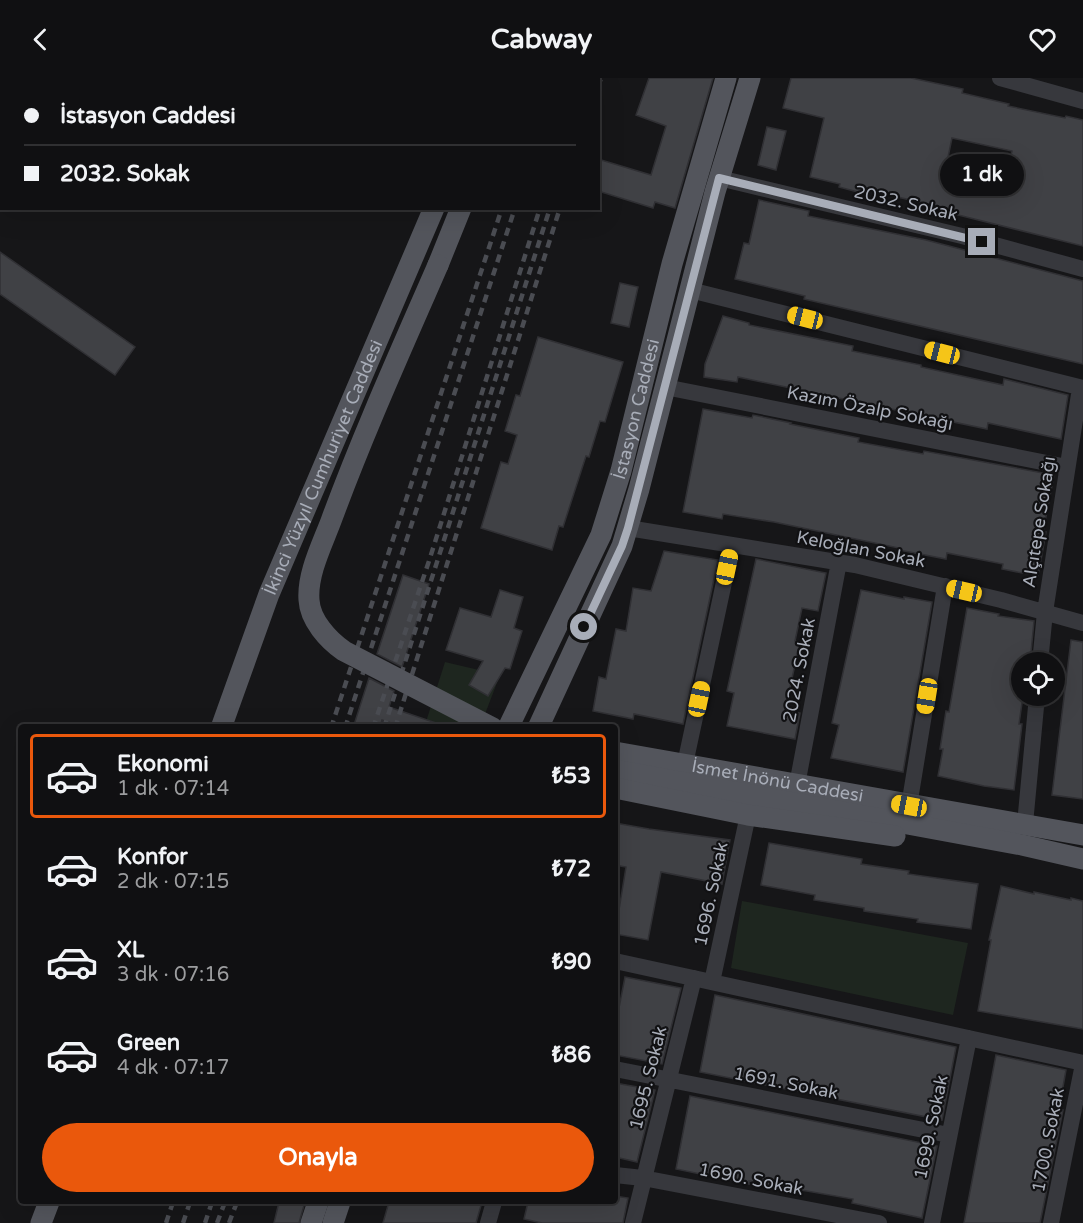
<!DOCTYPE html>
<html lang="tr">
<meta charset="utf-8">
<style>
:root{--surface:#101012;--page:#19191b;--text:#f1f3f6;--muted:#9c9d9f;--line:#303032;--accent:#ea580c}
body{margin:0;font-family:"Varela Round",sans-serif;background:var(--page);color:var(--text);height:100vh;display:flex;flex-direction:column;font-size:22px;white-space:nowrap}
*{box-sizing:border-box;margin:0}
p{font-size:20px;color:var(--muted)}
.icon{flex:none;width:33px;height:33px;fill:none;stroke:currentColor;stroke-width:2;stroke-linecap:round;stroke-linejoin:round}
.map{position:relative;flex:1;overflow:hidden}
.sheet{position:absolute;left:18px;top:646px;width:600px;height:480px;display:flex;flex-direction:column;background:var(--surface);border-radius:6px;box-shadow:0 6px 24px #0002,0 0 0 2px var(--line)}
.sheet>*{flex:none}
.banner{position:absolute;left:0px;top:0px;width:600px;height:132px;box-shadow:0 6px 24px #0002,0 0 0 2px var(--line);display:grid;align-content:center;height:132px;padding:0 24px;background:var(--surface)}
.controls{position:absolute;left:1011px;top:574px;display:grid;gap:12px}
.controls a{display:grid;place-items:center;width:54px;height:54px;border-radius:50%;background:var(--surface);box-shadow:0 6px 24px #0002,0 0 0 2px var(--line);font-size:30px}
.end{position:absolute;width:27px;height:27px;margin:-14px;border:8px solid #a8adb8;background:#111;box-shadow:0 0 0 3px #111}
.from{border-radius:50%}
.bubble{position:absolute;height:42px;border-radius:21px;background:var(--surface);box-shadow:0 6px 24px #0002,0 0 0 2px var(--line);font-size:20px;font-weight:700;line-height:42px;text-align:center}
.car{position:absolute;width:18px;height:36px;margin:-18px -9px;border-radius:8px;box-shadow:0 0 4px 2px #0007;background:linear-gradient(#f5c518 24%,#345 0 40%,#f5c518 0 76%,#345 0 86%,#f5c518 0)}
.banner b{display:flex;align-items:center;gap:21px;height:57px;font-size:22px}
.banner b+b{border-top:2px solid var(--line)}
.banner i{width:15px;height:15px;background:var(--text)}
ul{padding:10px 0 0;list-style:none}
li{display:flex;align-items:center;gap:18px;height:84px;margin:0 12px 9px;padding:0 12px;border:3px solid transparent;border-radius:6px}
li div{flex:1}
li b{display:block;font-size:22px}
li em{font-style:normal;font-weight:700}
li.active{border-color:var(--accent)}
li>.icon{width:54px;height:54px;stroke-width:1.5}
.cta{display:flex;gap:12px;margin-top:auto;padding:12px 24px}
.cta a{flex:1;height:69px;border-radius:36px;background:var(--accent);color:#fff;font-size:24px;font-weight:700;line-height:69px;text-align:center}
header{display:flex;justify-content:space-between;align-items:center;height:78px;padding:0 24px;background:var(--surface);font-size:27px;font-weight:700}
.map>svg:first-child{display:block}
.green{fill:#1e261f}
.building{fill:#404145;stroke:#303034;stroke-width:1.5;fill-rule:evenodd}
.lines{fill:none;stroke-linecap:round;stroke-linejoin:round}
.minor{stroke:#37383d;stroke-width:16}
.major{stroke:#53555c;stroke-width:21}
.rail{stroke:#4a4c52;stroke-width:4.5;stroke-dasharray:8 6;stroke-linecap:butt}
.major-bridge{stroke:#53555c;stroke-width:21}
.route{stroke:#a8adb8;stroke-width:8}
.labels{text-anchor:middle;stroke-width:4.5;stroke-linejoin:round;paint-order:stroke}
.street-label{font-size:18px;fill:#a8adb8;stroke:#111113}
</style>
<header><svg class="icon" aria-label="back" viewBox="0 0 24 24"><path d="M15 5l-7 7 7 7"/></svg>Cabway<svg class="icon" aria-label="heart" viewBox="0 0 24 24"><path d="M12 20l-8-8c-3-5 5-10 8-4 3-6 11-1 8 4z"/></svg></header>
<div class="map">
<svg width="1083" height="1145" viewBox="0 0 1083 1145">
<rect width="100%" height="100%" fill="#161618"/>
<path class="green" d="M445,584L500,597L480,649L424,650Z
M742,823L968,865L953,937L731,890Z"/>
<path class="building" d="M649,0H713L675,130L655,124L653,130L598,113V81L651,97L666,48L636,37Z
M791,0H911L963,11L962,15L1009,26L1008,28L1065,40L1066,38L1083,42V168L946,134L947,130L870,113L869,117L839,109L840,106L810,99L824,40L783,30ZM952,60L1012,73L1005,104L946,89Z
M767,49L786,53L776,92L758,87Z
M759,122L809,133L808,138L926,162L1083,203V286L804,221L805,218L735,201L744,165L749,166Z
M0,174L135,269L115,297L0,216Z
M620,205L638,209L629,249L611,245Z
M723,238L749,245V247L853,268L852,273L921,287V289L1003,307L1004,301L1068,317L1061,361L988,345L987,351L738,299L737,304L704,299L705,286Z
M538,259L623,284L605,344L600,343L589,379L586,378L563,449L559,448L552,472L481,450L501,384L508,386L517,357L505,353L516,317L520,318Z
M703,331L752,340L753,337L791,345L790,346L859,360L858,364L923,376L924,373L1054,397L1043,454H1046L1038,498L1002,491L1003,486L947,475L946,481L899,472V470L774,444L723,436L722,441L683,434Z
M664,473L718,482L683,646L634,636L633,641L593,633L599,599L606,601L616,551L626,553L633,510L651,513Z
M756,481L826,495L818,533L802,530L795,563L800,564L785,632L800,635L795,661L727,648L734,615L727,613Z
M403,497L429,506L402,589L377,576Z
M500,512L523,519L514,550L522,553L510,591L505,590L488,618L469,607L483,583L446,572L460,530L491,539Z
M861,512L904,521V519L932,524L903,694L831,680L839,647L832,645Z
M967,530L999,536L998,538L1034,543L1030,585H1022V618H1023L1019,646H1022L1014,712L984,708L938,698L943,671H940L946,633L949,634Z
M1071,562L1083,564V721L1052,717Z
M369,600L394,613L389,629L442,647V650H406L382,642L380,650H353Z
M615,745L649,751L730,762L722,806L661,794L648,862L615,856L626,789L615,787Z
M769,765L862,781L861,786L909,793L908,796L978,806L971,851L917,844L918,841L864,833V830L814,822L815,817L761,807Z
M1001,808L1034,816V814L1071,822V820L1083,823V951L978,933L991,862H989Z
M625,899L681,910L662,986L615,977V950Z
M715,917L956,969L942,1042L700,994Z
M996,977L1066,992L1059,1031L1063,1032L1040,1145H964Z
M615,1005L655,1012L637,1084L615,1079Z
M690,1018L937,1068L922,1140L852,1125L853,1121L749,1103V1106L676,1091Z
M615,1118L628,1120L623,1145H542L524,1141L528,1124H615Z
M279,1124H305L299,1145H274Z
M389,1124H482L476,1145H383Z"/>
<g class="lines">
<path class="minor" d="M1000,0L1083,23
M719,100L962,158L1083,191
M690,212L1083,310
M665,309L1067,389
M628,450L855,487L1001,522L1083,545
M1040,585L1045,534L1080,310
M685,686L732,467
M797,707L839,484
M909,728L945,508
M1025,746L1037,618
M615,883L1083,985
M712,904L748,737
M615,991L949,1057
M615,1097L643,1100L879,1145
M488,1145L494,1124
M633,1145L694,900
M932,1145L969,960
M1051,1145L1083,986"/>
<g class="major">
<path d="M489,2V0"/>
<path d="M514,2V0"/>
<path d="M438,187L461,130"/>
<path id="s1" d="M221,650L269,516L434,130"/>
<path id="s2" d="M508,650L601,457L621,393L672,186L726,0"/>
<path d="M538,650L622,468L639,411L715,114L750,0"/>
<path id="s3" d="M615,674L1083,757"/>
<path d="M615,692L1022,767L1083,781"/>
<path d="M615,710L748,737L895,758"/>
<path d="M41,1145L49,1124"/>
<path d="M311,1145L318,1124"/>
<path d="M333,1145L340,1124"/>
</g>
<path class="rail" d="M545,2V0
M557,2L558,0
M581,2V0
M591,2V0
M598,9L601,0
M331,650L502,130
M345,650L515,130
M373,650L430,480L540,130
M384,650L550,130
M395,650L560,130
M166,1145L173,1124
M183,1145L190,1124
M205,1145L212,1124
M217,1145L225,1124
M229,1145L237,1124"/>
<path class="major-bridge" d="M438,187C401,272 363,356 331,443C322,467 307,496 309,522C310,542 328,562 344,573L493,650"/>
</g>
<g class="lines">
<path class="route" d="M584,549L622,468L628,450L719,100L982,164"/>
</g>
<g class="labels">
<g class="street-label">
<text transform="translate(906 125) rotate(13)" y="6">2032. Sokak</text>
<text transform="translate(870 330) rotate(11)" y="6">Kazım Özalp Sokağı</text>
<text dy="6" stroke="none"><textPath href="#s2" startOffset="345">İstasyon Caddesi</textPath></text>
<text dy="6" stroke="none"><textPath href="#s1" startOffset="280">İkinci Yüzyıl Cumhuriyet Caddesi</textPath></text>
<text transform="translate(1039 444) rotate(-81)" y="6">Alçıtepe Sokağı</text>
<text transform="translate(861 471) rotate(11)" y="6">Keloğlan Sokak</text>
<text transform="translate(799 592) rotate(-79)" y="6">2024. Sokak</text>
<text dy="6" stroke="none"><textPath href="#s3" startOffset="165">İsmet İnönü Caddesi</textPath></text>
<text transform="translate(711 816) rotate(-78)" y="6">1696. Sokak</text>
<text transform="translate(648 1000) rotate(-76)" y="6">1695. Sokak</text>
<text transform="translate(786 1005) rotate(11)" y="6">1691. Sokak</text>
<text transform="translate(931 1049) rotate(-78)" y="6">1699. Sokak</text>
<text transform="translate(1048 1062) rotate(-79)" y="6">1700. Sokak</text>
<text transform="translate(751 1101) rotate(11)" y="6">1690. Sokak</text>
</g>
</g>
</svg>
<div class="controls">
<a><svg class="icon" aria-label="locate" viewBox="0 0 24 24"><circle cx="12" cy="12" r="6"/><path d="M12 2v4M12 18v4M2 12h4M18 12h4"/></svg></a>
</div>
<i class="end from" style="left:584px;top:549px"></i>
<i class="end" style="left:982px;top:164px"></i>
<div class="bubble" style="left:940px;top:76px;width:84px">1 dk</div>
<i class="car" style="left:805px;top:240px;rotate:284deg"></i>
<i class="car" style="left:942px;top:275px;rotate:284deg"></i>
<i class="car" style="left:727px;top:489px;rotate:12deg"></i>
<i class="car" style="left:964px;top:513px;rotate:283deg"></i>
<i class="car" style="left:927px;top:618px;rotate:189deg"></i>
<i class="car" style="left:699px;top:621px;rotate:12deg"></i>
<i class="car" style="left:909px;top:728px;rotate:281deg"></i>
<div class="banner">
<b><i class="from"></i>İstasyon Caddesi</b>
<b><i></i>2032. Sokak</b>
</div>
<section class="sheet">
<ul>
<li class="active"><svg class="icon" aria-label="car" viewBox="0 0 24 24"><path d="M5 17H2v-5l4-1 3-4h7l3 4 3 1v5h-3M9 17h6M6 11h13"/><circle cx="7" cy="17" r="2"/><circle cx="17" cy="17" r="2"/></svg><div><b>Ekonomi</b><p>1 dk · 07:14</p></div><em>₺53</em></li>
<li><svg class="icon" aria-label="car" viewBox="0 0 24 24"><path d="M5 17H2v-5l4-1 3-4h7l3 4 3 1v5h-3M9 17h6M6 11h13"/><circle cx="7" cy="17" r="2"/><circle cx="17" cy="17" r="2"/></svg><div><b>Konfor</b><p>2 dk · 07:15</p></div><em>₺72</em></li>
<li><svg class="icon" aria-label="car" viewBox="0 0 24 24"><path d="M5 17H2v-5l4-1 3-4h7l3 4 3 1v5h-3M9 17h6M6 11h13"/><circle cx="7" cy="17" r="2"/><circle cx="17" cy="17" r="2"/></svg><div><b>XL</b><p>3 dk · 07:16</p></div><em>₺90</em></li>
<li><svg class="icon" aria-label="car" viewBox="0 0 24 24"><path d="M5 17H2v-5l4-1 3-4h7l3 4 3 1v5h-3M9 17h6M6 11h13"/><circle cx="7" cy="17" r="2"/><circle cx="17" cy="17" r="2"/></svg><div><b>Green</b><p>4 dk · 07:17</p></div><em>₺86</em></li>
</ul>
<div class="cta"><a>Onayla</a></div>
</section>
</div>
